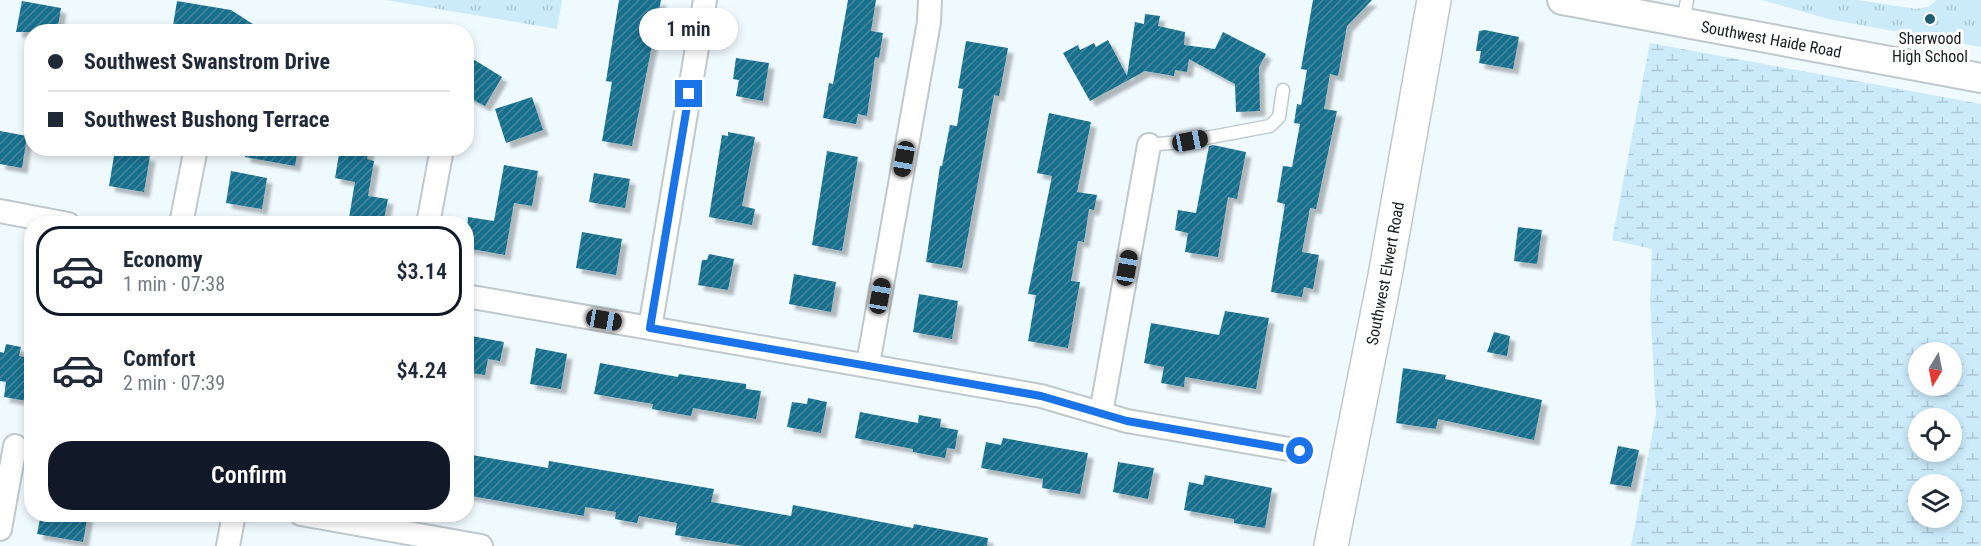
<!DOCTYPE html>
<meta charset="utf-8">
<style>
:root{--surface:#fff;--page:#f6f6f7;--text:#1f2937;--muted:#747a83;--line:#e0e1e3;--accent:#111827}
body{margin:0;font-family:"Roboto Condensed",sans-serif;background:var(--page);color:var(--text);height:100vh;display:flex;flex-direction:column;font-size:22px;white-space:nowrap}
*{box-sizing:border-box;margin:0}
p{font-size:20px;color:var(--muted)}
.icon{flex:none;width:33px;height:33px;fill:none;stroke:currentColor;stroke-width:2;stroke-linecap:round;stroke-linejoin:round}
.map{position:relative;flex:1;overflow:hidden}
.sheet{position:absolute;left:24px;top:216px;width:450px;height:306px;display:flex;flex-direction:column;background:var(--surface);border-radius:24px;box-shadow:0 3px 9px #0003}
.sheet>*{flex:none}
.top-card{position:absolute;left:24px;top:24px;width:450px;height:132px;border-radius:24px;box-shadow:0 3px 9px #0003;display:grid;align-content:center;height:132px;padding:0 24px;background:var(--surface)}
.needle{width:39px;rotate:190deg}
.fabs{position:absolute;left:1908px;top:342px;display:grid;gap:12px}
.fabs a{display:grid;place-items:center;width:54px;height:54px;border-radius:50%;background:var(--surface);box-shadow:0 3px 9px #0003;font-size:30px}
.end{position:absolute;width:27px;height:27px;margin:-14px;border:8px solid #1a73e8;background:#fff;box-shadow:0 0 0 3px #fff}
.from{border-radius:50%}
.bubble{position:absolute;height:42px;border-radius:21px;background:var(--surface);box-shadow:0 3px 9px #0003;font-size:20px;font-weight:600;line-height:42px;text-align:center}
.car{position:absolute;width:18px;height:36px;margin:-18px -9px;border-radius:8px;box-shadow:0 0 4px 2px #0007;background:linear-gradient(#222 24%,#8ab4d8 0 40%,#222 0 76%,#8ab4d8 0 86%,#222 0)}
.top-card b{display:flex;align-items:center;gap:21px;height:57px;font-size:22px}
.top-card b+b{border-top:2px solid var(--line)}
.top-card i{width:15px;height:15px;background:var(--text)}
ul{padding:10px 0 0;list-style:none}
li{display:flex;align-items:center;gap:18px;height:90px;margin:0 12px 9px;padding:0 12px;border:3px solid transparent;border-radius:24px}
li div{flex:1}
li b{display:block;font-size:22px}
li em{font-style:normal;font-weight:600}
li.selected{border-color:var(--accent)}
li>.icon{width:54px;height:54px;stroke-width:1.5}
.primary-button{display:flex;gap:12px;margin-top:auto;padding:12px 24px}
.primary-button a{flex:1;height:69px;border-radius:24px;background:var(--accent);color:#fff;font-size:24px;font-weight:600;line-height:69px;text-align:center}
.map>svg:first-child{display:block}
.grass{fill:url(#grass-tufts)}
.wetland{fill:url(#wetland-marsh);fill-rule:evenodd}
.building{fill:url(#building-hatch);filter:url(#shadow)}
.lines{fill:none;stroke-linecap:round;stroke-linejoin:round}
.service-casing{stroke:#bec8cd;stroke-width:15}
.minor-casing{stroke:#bec8cd;stroke-width:26}
.tertiary-casing{stroke:#bec8cd;stroke-width:32}
.secondary-casing{stroke:#bec8cd;stroke-width:36}
.service{stroke:#fff;stroke-width:12}
.minor{stroke:#fff;stroke-width:22}
.tertiary{stroke:#fff;stroke-width:28}
.secondary{stroke:#fff;stroke-width:33}
.route{stroke:#1a73e8;stroke-width:8}
.poi-dot{fill:#205d75;stroke:#fff;stroke-width:2}
.labels{text-anchor:middle;stroke-width:6;stroke-linejoin:round;paint-order:stroke}
.poi-label{font-size:16px;fill:#191d1f;stroke:#fff}
.street-label{font-size:16px;fill:#191d1f;stroke:#fff}
</style>
<div class="map">
<svg width="1981" height="546" viewBox="0 0 1981 546">
<defs>
<pattern id="grass-tufts" width="24" height="20" patternUnits="userSpaceOnUse" patternTransform="scale(1.5)"><rect width="24" height="20" fill="#cbebfa"/><path d="M3 7l-1-3M5 7V3M7 7l1-3M15 17l-1-3M17 17v-4M19 17l1-3" fill="none" stroke="#aec9d6"/></pattern>
<pattern id="wetland-marsh" width="20" height="14" patternUnits="userSpaceOnUse" patternTransform="scale(1.5)"><rect width="20" height="14" fill="#cbebfa"/><path d="M1 5h8M5 5V1M11 12h8M15 12V8" fill="none" stroke="#aec9d6"/></pattern>
<pattern id="building-hatch" width="6" height="6" patternUnits="userSpaceOnUse" patternTransform="scale(1.5)"><rect width="6" height="6" fill="#19708e"/><path d="M-1 1l2-2M0 6l6-6M5 7l2-2" fill="none" stroke="#49869c"/></pattern>
<filter id="shadow"><feDropShadow dx="5.5" dy="5.5" stdDeviation="1.5" flood-color="#0004"/></filter>
</defs>
<rect width="100%" height="100%" fill="#effaff"/>
<path class="grass" d="M386,0H562L557,29Z
M1762,0H1858L1916,9L1928,7L1937,0H1981V47L1828,19Z"/>
<path class="wetland" d="M1650,43L1981,104V546H1631L1656,414L1650,302L1652,249L1612,240ZM1918,352H1952V386H1918ZM1918,418H1952V452H1918ZM1918,484H1952V518H1918Z"/>
<path class="building" d="M619,0H661L632,146L602,141L612,82L606,81Z
M848,0H876L871,31L883,33L879,58L875,57L867,116L858,114L856,124L823,118L829,83L833,84Z
M1313,0H1372L1347,26L1338,76L1330,74L1324,109L1337,111L1316,209L1310,208L1302,252L1319,255L1313,289L1304,287L1302,297L1271,292L1285,204L1277,202L1283,166L1292,167L1300,124L1294,123L1297,104L1301,105L1307,70L1301,69Z
M22,1L61,8L57,32H16Z
M177,1L231,10L265,32H172Z
M1145,14L1160,16L1158,26L1185,32L1184,45L1215,49L1223,32L1266,54L1259,67L1260,111L1236,112L1235,84L1189,59L1187,72L1175,70L1174,76L1145,71L1090,101L1063,53L1078,45L1080,50L1094,43L1096,47L1108,40L1127,76L1135,22L1144,24Z
M1485,30L1519,37L1513,69L1479,63L1481,51H1476L1479,31Z
M966,41L1008,48L999,96L994,95L962,268L926,262L940,166H942L950,125L957,126L963,89L958,88Z
M736,58L769,63L763,101L736,96L739,80L733,79Z
M473,59L502,77L485,106L466,96V70Z
M532,97L543,130L506,143L495,109Z
M1049,113L1091,122L1077,192L1097,195L1094,210L1089,209L1084,242L1078,241L1071,281L1080,282L1068,348L1028,341L1036,295L1028,294L1052,176L1037,173Z
M0,131L27,136L22,168L0,164Z
M728,132L755,137L742,206L755,209L752,225L709,217L722,135L728,136Z
M1213,145L1246,152L1237,199L1228,197L1218,257L1185,252L1188,233L1175,230L1178,210L1196,213L1209,146Z
M246,148H298L295,166L245,157Z
M340,148H369L367,159L374,161L368,196L388,199L383,224H348L355,182L335,178Z
M115,150L150,156L144,192L109,186Z
M827,151L858,157L842,251L812,245Z
M504,165L538,171L532,206L514,203L505,255L466,248L468,217L494,221Z
M231,171L267,178L262,209L226,203Z
M594,173L630,179L625,208L589,202Z
M1518,227L1542,230L1537,264L1514,261Z
M582,232L622,239L616,275L576,268Z
M709,254L734,259L728,290L698,285L702,260H707Z
M794,274L836,282L831,312L789,304Z
M919,294L958,301L952,339L913,332Z
M1225,311L1269,318L1256,389L1185,377L1184,387L1161,383L1164,367L1144,363L1151,323L1219,335Z
M1494,332L1510,336L1507,356L1487,352Z
M466,335L504,342L500,361L488,359L485,375L466,372Z
M6,344L21,347L19,356L32,358L27,401L4,397L6,382L0,381V352L4,353Z
M536,348L567,354L561,389L530,384Z
M600,363L678,377L679,374L746,384V389L761,391L756,419L693,408L691,416L652,409L653,404L594,394Z
M1403,368L1446,375L1445,379L1542,400L1534,440L1438,419L1436,429L1396,423Z
M808,398L827,402L821,433L787,427L792,402L807,404Z
M860,412L918,423L919,415L941,419L940,427L958,430L955,449L947,448L945,458L913,452V449L855,438Z
M1003,438L1088,453L1080,494L1042,488L1043,479L981,468L986,442L1001,445Z
M1618,446L1639,450L1631,487L1610,484Z
M466,454L548,468L549,461L714,489L711,502L791,516L793,505L913,528L914,524L988,538L987,546H743L675,535L677,523L639,516L637,523L615,519L616,512L585,507L584,516L466,495Z
M1118,462L1154,468L1148,499L1113,492Z
M1205,475L1272,488L1265,528L1234,523V519L1184,510L1189,482L1203,485Z
M41,514H88L83,542L37,534Z"/>
<g class="lines">
<defs>
<path id="service" d="M1683,22L1687,0
M1149,145L1190,141L1270,126L1279,117L1283,90"/>
<path id="minor" d="M0,211L68,224
M181,224L196,148
M428,224L441,154
M466,296L1041,396L1127,421L1300,451
M650,328L705,0
M868,364L929,22L930,0
M1101,413L1149,145
M301,514L481,546
M0,529L15,446
M228,546L234,514"/>
<g id="tertiary">
<path id="s1" d="M1562,0L1981,78"/>
</g>
<g id="secondary">
<path id="s2" d="M1331,546L1385,276L1434,0"/>
</g>
</defs>
<use href="#service" class="service-casing"/>
<use href="#minor" class="minor-casing"/>
<use href="#tertiary" class="tertiary-casing"/>
<use href="#secondary" class="secondary-casing"/>
<use href="#service" class="service"/>
<use href="#minor" class="minor"/>
<use href="#tertiary" class="tertiary"/>
<use href="#secondary" class="secondary"/>
</g>
<g class="lines">
<path class="route" d="M689,94L650,328L1041,396L1127,421L1300,451"/>
</g>
<circle class="poi-dot" cx="1930" cy="19" r="6"/>
<g class="labels">
<g class="poi-label">
<text x="1930" y="44">Sherwood<tspan x="1930" dy="18">High School</tspan></text>
</g>
<g class="street-label">
<text dy="6" stroke="none"><textPath href="#s1" startOffset="213">Southwest Haide Road</textPath></text>
<text dy="6" stroke="none"><textPath href="#s2" startOffset="278">Southwest Elwert Road</textPath></text>
</g>
</g>
</svg>
<div class="fabs">
<a><svg class="needle" viewBox="-14 -14 28 28"><path d="M0-13l5 13h-10z" fill="#e53935"/><path d="M0 13l5-13h-10z" fill="#747a83"/></svg></a>
<a><svg class="icon" aria-label="locate" viewBox="0 0 24 24"><circle cx="12" cy="12" r="6"/><path d="M12 2v4M12 18v4M2 12h4M18 12h4"/></svg></a>
<a><svg class="icon" aria-label="layers" viewBox="0 0 24 24"><path d="M12 4l9 5-9 5-9-5zM3 14l9 5 9-5"/></svg></a>
</div>
<i class="end from" style="left:1300px;top:451px"></i>
<i class="end" style="left:689px;top:94px"></i>
<div class="bubble" style="left:639px;top:8px;width:99px">1 min</div>
<i class="car" style="left:1190px;top:141px;rotate:79deg"></i>
<i class="car" style="left:904px;top:159px;rotate:190deg"></i>
<i class="car" style="left:1127px;top:268px;rotate:10deg"></i>
<i class="car" style="left:880px;top:296px;rotate:10deg"></i>
<i class="car" style="left:604px;top:320px;rotate:100deg"></i>
<div class="top-card">
<b><i class="from"></i>Southwest Swanstrom Drive</b>
<b><i></i>Southwest Bushong Terrace</b>
</div>
<section class="sheet">
<ul>
<li class="selected"><svg class="icon" aria-label="car" viewBox="0 0 24 24"><path d="M5 17H2v-5l4-1 3-4h7l3 4 3 1v5h-3M9 17h6M6 11h13"/><circle cx="7" cy="17" r="2"/><circle cx="17" cy="17" r="2"/></svg><div><b>Economy</b><p>1 min · 07:38</p></div><em>$3.14</em></li>
<li><svg class="icon" aria-label="car" viewBox="0 0 24 24"><path d="M5 17H2v-5l4-1 3-4h7l3 4 3 1v5h-3M9 17h6M6 11h13"/><circle cx="7" cy="17" r="2"/><circle cx="17" cy="17" r="2"/></svg><div><b>Comfort</b><p>2 min · 07:39</p></div><em>$4.24</em></li>
</ul>
<div class="primary-button"><a>Confirm</a></div>
</section>
</div>
